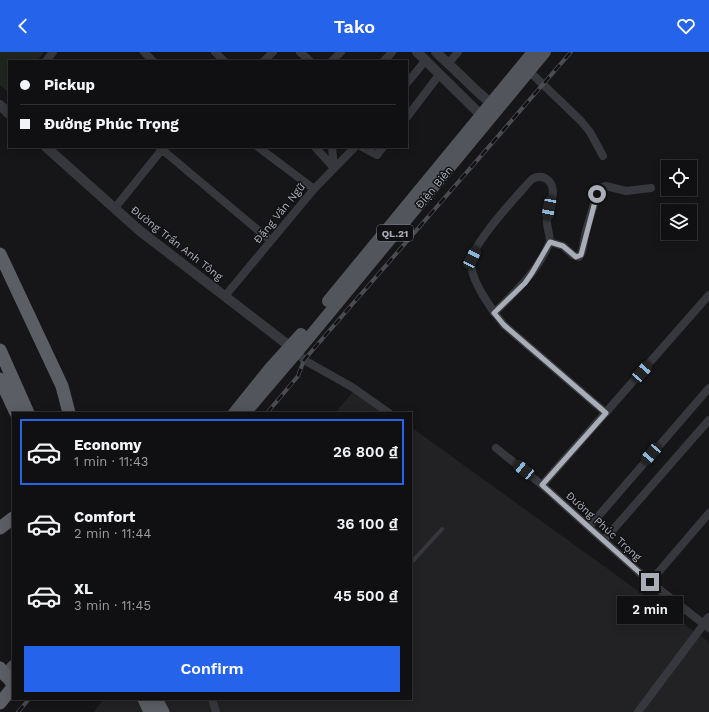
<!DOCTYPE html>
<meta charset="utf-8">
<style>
:root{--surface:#101012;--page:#1e1e20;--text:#f1f3f6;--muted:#9c9d9f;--line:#303032;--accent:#2563eb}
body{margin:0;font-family:"Work Sans",sans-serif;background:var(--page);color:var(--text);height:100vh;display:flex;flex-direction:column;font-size:15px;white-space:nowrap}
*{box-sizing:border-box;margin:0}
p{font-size:13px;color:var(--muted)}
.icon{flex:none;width:22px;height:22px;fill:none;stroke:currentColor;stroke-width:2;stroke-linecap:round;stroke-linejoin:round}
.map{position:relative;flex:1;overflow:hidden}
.drawer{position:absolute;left:12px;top:360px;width:400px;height:288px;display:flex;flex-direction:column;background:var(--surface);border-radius:0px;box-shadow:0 2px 10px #0003,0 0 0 1px var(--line)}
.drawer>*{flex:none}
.banner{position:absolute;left:8px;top:8px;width:400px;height:88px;border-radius:0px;box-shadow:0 2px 10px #0003,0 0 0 1px var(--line);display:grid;align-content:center;height:88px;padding:0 12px;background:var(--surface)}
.controls{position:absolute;left:661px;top:108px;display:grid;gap:8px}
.controls a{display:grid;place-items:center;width:36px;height:36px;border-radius:0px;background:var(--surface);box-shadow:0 2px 10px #0003,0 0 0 1px var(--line);font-size:20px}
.end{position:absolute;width:18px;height:18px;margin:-9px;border:5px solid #a8adb8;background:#111;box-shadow:0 0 0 2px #111}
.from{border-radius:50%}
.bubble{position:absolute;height:28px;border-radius:0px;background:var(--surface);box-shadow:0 2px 10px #0003,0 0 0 1px var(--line);font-size:13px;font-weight:600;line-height:28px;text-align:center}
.car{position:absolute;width:12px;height:24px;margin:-12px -6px;border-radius:5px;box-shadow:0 0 3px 1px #0007;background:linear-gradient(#222 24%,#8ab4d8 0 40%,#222 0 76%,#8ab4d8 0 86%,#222 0)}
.banner b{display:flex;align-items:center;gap:14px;height:38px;font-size:15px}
.banner b+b{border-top:1px solid var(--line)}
.banner i{width:10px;height:10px;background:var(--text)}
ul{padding:7px 0 0;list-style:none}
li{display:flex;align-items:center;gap:12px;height:66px;margin:0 8px 6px;padding:0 4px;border:2px solid transparent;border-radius:0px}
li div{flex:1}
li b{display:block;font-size:15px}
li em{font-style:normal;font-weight:600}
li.active{border-color:var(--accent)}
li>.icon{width:36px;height:36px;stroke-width:1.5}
.button{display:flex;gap:8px;margin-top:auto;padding:8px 12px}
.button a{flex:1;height:46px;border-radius:0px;background:var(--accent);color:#fff;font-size:16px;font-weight:600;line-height:46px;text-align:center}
header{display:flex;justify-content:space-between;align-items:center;height:52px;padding:0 12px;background:var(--accent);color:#fff;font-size:18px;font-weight:600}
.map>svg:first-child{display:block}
.built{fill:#222225}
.green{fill:#1e261f}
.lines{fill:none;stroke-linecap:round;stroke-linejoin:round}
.service{stroke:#37383d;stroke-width:4}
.minor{stroke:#37383d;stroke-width:8}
.tertiary{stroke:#37383d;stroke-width:10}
.primary{stroke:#53555c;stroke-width:12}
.trunk{stroke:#5b5e65;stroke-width:13}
.rail-casing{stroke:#4a4c52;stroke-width:4}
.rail{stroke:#111113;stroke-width:2.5;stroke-dasharray:8;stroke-linecap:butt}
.route{stroke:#a8adb8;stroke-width:5}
.labels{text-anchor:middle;stroke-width:3;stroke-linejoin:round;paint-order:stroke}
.shield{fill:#111113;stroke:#7b7e86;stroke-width:1}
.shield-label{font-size:10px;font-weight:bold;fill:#a8adb8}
.street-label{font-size:11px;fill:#a8adb8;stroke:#111113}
</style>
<header><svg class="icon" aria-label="back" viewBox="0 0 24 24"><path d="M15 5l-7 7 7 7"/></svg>Tako<svg class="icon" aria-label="heart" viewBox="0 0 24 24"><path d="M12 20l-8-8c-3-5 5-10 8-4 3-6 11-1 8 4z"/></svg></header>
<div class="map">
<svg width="709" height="660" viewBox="0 0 709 660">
<rect width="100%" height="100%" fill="#161618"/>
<path class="built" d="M357,335L392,361H335Z
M411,375L709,590V660H94L103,647H411Z"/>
<path class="green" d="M0,0H44L37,9H9V41L0,33Z"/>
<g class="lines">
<path class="service" d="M411,511L442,477"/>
<path class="minor" d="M144,0L153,9
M215,0L224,9
M300,0L310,9
M46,9L53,0
M264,9L273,0
M332,9L341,0
M384,9L392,0
M448,12L458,0
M529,19L581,69L590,80L603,104
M407,31L425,9
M407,65L439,23
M159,95L271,189
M258,95L314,137
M315,95L334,116
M332,95L334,116
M362,95L377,103L383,95
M114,157L164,95
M550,190L563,194L573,203L579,205L582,200L586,179L597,142C599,137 601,135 606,134L626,139L651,136
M225,244L314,137L355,95
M494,261C515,240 537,220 549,192C552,185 546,176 547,168C548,156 561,135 545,126C540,124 536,124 531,128C518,143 471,192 471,211C471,229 493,260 504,273L606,361
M297,300L304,308L352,335L389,361
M496,396L542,433L650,530L709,576
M542,433L709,243
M589,475L709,336
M604,488L709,368
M650,530L709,461
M212,647L216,660
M638,660L704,572"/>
<path class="tertiary" d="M417,0L487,69
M436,0L479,41L496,56
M0,53L9,62
M46,95L140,179L296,299
M704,572L709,566"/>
<path class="primary" d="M328,249L533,0
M234,361L271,315L301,282
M245,361L297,300L545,0
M5,624L13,614"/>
<path class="trunk" d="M0,202L62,334L69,361
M0,298L28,361
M0,327L16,361
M0,476L13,466
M0,616L13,632
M144,647L150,660
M156,647L163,660
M0,651L13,635"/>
<defs>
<path id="rail" d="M267,361L298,324L304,308L571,0
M18,660L29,647"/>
</defs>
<use href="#rail" class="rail-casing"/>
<use href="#rail" class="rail"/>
</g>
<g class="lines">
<path class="route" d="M597,142L581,203L576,205L563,194L550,190L532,221L525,231L494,261L504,273L606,361L542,433L650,530"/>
</g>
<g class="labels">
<rect class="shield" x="377" y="173" width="36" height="16" rx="3"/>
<g class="shield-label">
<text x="395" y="185">QL.21</text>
</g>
<g class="street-label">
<text transform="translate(434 135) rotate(-50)" y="4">Điện Biên</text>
<text transform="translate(279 161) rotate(-51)" y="4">Đặng Văn Ngữ</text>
<text transform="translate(177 191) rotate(38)" y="4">Đường Trần Anh Tông</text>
<text transform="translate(604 474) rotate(42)" y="4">Đường Phúc Trọng</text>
</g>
</g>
</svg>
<div class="controls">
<a><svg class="icon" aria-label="locate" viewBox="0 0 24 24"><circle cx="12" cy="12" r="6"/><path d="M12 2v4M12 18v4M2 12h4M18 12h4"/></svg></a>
<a><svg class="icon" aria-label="layers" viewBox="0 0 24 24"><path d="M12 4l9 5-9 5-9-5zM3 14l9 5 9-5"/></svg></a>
</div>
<i class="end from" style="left:597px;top:142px"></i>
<i class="end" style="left:650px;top:530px"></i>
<div class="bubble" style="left:617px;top:544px;width:66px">2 min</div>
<i class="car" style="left:549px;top:156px;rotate:191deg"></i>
<i class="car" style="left:472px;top:206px;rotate:26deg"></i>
<i class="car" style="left:642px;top:320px;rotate:41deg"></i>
<i class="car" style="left:651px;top:402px;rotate:221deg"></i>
<i class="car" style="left:524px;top:418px;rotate:309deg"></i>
<div class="banner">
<b><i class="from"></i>Pickup</b>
<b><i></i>Đường Phúc Trọng</b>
</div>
<section class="drawer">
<ul>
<li class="active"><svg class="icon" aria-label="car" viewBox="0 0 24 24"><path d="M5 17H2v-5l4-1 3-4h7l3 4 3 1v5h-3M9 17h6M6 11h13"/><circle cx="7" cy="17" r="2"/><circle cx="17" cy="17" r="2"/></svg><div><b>Economy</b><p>1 min · 11:43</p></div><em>26 800 ₫</em></li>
<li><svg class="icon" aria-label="car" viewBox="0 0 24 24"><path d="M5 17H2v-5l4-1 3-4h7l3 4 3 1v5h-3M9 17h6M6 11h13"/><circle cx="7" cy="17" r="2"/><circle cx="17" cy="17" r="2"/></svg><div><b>Comfort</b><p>2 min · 11:44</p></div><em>36 100 ₫</em></li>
<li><svg class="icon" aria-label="car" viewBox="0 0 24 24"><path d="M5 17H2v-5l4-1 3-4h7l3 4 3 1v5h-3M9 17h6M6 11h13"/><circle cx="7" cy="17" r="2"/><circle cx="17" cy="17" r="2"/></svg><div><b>XL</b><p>3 min · 11:45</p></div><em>45 500 ₫</em></li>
</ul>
<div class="button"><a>Confirm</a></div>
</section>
</div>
